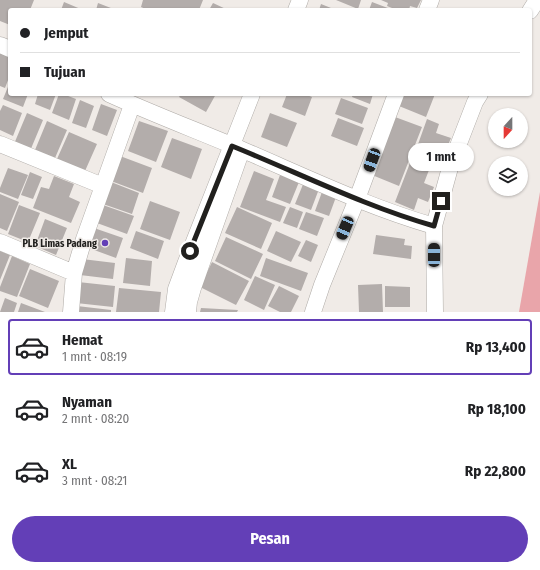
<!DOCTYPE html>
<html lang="id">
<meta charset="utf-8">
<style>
:root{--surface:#fff;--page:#f6f6f6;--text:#202124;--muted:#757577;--line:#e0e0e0;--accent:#633fb7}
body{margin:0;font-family:"Fira Sans Condensed",sans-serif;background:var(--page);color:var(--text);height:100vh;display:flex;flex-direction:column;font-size:15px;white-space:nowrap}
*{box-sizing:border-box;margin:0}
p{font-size:13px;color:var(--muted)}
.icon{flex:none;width:22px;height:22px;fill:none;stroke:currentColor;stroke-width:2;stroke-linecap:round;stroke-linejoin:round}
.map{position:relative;height:312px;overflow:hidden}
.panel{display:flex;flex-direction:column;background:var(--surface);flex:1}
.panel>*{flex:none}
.guide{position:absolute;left:8px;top:8px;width:524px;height:88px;border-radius:4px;box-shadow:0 1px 3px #0004;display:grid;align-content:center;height:88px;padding:0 12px;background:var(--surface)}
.needle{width:26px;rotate:201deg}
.buttons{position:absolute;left:488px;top:108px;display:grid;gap:8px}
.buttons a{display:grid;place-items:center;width:40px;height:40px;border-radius:50%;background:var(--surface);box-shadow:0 1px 3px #0004;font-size:20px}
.end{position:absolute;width:18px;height:18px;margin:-9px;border:5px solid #21201e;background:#fff;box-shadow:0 0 0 2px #fff}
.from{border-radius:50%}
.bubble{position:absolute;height:28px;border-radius:14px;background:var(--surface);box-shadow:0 1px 3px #0004;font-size:13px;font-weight:700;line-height:28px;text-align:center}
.car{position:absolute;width:12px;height:24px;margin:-12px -6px;border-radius:5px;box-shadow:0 0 3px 1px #0007;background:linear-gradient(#222 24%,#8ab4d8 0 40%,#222 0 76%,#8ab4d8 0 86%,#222 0)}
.guide b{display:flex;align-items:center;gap:14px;height:38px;font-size:15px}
.guide b+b{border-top:1px solid var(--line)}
.guide i{width:10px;height:10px;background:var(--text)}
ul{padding:7px 0 0;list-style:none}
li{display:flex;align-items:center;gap:12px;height:56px;margin:0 8px 6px;padding:0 4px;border:2px solid transparent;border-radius:4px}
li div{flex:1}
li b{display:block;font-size:15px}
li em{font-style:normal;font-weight:700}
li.current{border-color:var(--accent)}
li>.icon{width:36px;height:36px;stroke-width:1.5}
.action{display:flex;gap:8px;margin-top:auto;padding:8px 12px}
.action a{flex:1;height:46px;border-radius:24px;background:var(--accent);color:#fff;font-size:16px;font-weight:700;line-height:46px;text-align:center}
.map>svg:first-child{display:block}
.green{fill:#e9a5aa}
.building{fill:#b3adab}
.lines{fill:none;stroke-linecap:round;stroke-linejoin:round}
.street-casing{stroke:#afaba7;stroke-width:17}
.street{stroke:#fff;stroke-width:16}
.route{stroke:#21201e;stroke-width:5}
.poi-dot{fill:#633fb7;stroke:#f0ebe7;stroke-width:1.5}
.labels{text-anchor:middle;stroke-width:3;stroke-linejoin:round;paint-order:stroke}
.poi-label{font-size:10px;font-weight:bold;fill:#21201e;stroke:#f0ebe7;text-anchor:end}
</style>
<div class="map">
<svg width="540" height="312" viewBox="0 0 540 312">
<rect width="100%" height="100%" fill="#f0ebe7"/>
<path class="green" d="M540,192V312H519Z"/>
<path class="building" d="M0,0H34L30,10H10V25L0,21Z
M143,0H203L199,10H148L141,7Z
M336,0H361L358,9Z
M381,0H421L417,8L410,6L409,10H397L387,6L388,3Z
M64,2L83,10H61Z
M372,2L393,10H369Z
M98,3L116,10H96Z
M213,3L228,10H209Z
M321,4L336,10H319Z
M0,53L10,57V75L5,88L0,86Z
M10,82V94H28L23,107L3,99Z
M38,94H56L50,110L35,104Z
M59,94H63L76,99L69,120L52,113Z
M181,94H216L206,112L179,97Z
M287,94H304L312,97L305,116L282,107Z
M353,94H373L370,104L352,97Z
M403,94H435L426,117L399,106Z
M341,98L368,108L362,124L335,114Z
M80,100L94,106L86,128L72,123Z
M101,104L117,110L107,136L92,130Z
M3,105L22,113L13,136L0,130V111Z
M27,113L43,120L30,151L14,144Z
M270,113L297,123L287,147L261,137Z
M395,117L422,127L399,186L372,175Z
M338,118L364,128L357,146L331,136Z
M427,119L439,124L436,133L451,138L443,157L417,147Z
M47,121L67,130L55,158L35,150Z
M139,121L168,131L156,162L128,151Z
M69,132L97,144L85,171L57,159Z
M172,138L202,149L191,179L161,167Z
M120,156L152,168L143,193L111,181Z
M410,163L429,170L424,183L434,187L428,202L418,198L414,210L395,202Z
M8,168L28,175L18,199L0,192V188Z
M254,171L274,179L266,200L286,207L280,222L240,207Z
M30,172L42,177L33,199L21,195Z
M280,175L299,182L290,204L272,197Z
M54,176L74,184L69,197L80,202L71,223L33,208L41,187L49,189Z
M111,182L139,193L132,214L103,204Z
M304,182L319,189L311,210L295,204Z
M322,192L336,197L329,216L315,211Z
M0,194L19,202L7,231L0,228Z
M150,201L180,212L170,240L140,229Z
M19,205L40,213L28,242L8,234Z
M103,205L134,216L127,234L97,223Z
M237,207L272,223L261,249L225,233Z
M290,207L303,212L297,228L283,223Z
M306,212L324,218L317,236L299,229Z
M45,219L67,228L56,255L35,246Z
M94,228L123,238L116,258L86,247Z
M136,231L164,241L158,259L130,248Z
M276,231L301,242L291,262L267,251Z
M376,235L405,239L404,245L412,246L411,259L373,254Z
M226,237L263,254L251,279L215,261Z
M306,240L318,245L311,262L298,256Z
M0,251L10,255L0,280Z
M12,256L30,264L17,297L0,291V287Z
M126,258L152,261L150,286L123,283Z
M266,258L308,273L301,291L260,276Z
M82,259L115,263L113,279L80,275Z
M212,262L249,281L236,305L200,287Z
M30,269L59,281L48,308L19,296Z
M255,276L275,285L264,310L244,300Z
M78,282L115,286L113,307L76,303Z
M382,284L383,312H359L358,285Z
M279,286L299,296L291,312H280L268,306Z
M385,286L410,287V307H385Z
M119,288L161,292L159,312H116Z
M5,298L17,303L14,312H0Z
M21,303L45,312H18Z
M77,306L111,310V312H77Z
M201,308L238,310L237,312H200Z"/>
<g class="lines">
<defs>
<path id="street" d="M296,10L300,0
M427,10L431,0
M530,11L537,0
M0,45L10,49
M109,94C153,114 198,131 243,150C306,177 368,207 434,226
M0,144L103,186
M0,242L74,273
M71,312L74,273L84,239L132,105
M173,312L176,289L186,262L252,94
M188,312L189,302L193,288L240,155
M313,312L322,285L357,199L396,94
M435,312L434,226L451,164L475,102L480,94"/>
</defs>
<use href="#street" class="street-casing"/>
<use href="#street" class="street"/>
</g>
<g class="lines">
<path class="route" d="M190,251L232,146C299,173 364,206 434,226L441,201"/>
</g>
<circle class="poi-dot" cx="105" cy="243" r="4"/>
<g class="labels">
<g class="poi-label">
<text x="97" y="247">PLB Limas Padang</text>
</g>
</g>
</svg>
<div class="buttons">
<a><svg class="needle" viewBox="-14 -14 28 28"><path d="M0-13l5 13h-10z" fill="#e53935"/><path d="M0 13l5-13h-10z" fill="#757577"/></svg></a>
<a><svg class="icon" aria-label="layers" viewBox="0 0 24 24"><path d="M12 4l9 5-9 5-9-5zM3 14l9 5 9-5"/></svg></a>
</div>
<i class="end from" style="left:190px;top:251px"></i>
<i class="end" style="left:441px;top:201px"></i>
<div class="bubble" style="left:408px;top:143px;width:66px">1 mnt</div>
<i class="car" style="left:372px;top:160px;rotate:200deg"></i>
<i class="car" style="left:345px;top:228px;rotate:203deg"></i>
<i class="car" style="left:434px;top:255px;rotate:0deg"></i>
<div class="guide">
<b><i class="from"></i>Jemput</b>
<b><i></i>Tujuan</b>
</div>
</div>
<section class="panel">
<ul>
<li class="current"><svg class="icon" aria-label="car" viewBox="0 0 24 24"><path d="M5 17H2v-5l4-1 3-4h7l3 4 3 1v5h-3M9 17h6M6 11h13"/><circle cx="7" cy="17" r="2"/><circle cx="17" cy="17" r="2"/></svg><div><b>Hemat</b><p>1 mnt · 08:19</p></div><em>Rp 13,400</em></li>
<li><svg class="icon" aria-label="car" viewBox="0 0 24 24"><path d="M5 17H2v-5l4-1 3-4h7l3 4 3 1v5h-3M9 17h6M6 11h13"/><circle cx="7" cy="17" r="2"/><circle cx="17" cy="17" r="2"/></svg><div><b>Nyaman</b><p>2 mnt · 08:20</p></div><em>Rp 18,100</em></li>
<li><svg class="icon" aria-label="car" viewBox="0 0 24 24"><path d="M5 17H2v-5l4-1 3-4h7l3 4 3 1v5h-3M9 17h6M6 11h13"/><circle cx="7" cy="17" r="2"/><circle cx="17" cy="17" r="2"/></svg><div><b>XL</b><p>3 mnt · 08:21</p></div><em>Rp 22,800</em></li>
</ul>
<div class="action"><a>Pesan</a></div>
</section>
